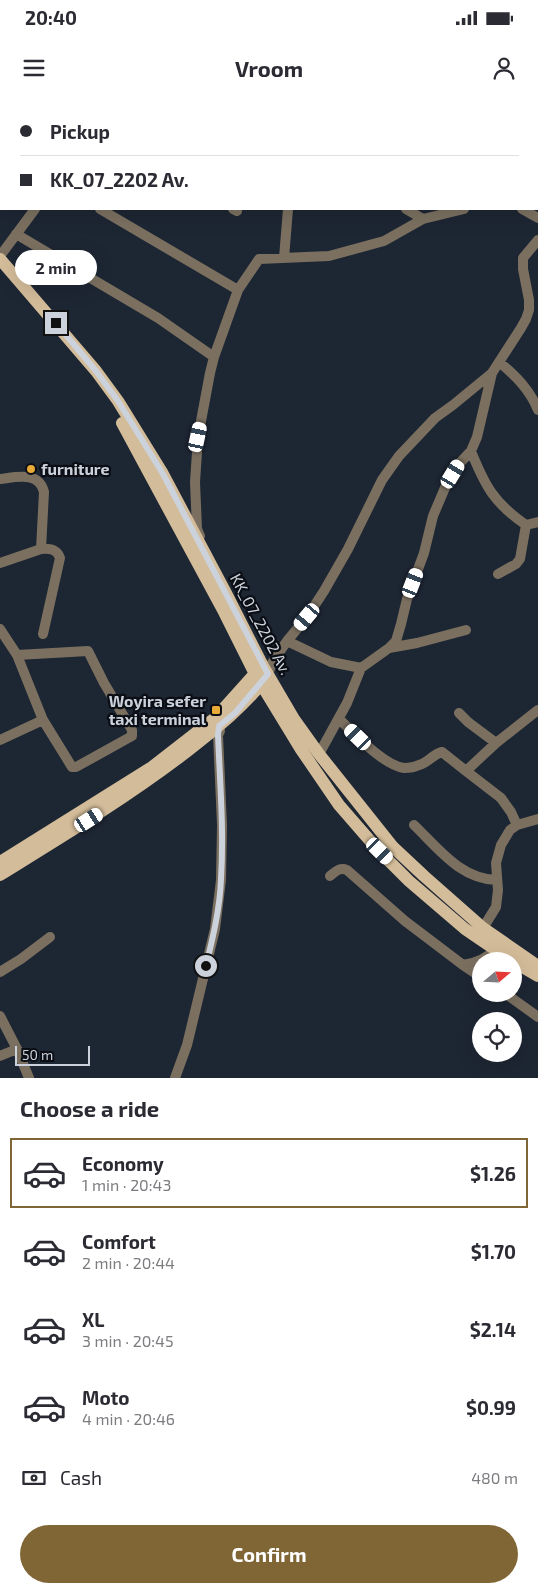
<!DOCTYPE html>
<meta charset="utf-8">
<style>
:root{--surface:#fff;--page:#f7f7f7;--text:#2b2b33;--muted:#7c7c81;--line:#e1e1e2;--accent:#806535}
body{margin:0;font-family:"Exo 2",sans-serif;background:var(--page);color:var(--text);height:100vh;display:flex;flex-direction:column;font-size:19px;white-space:nowrap}
*{box-sizing:border-box;margin:0}
p{font-size:16px;color:var(--muted)}
.icon{flex:none;width:28px;height:28px;fill:none;stroke:currentColor;stroke-width:2;stroke-linecap:round;stroke-linejoin:round}
.map{position:relative;height:978px;overflow:hidden}
.details{display:flex;flex-direction:column;background:var(--surface);flex:1}
.details>*{flex:none}
.banner{position:absolute;left:0px;top:0px;width:539px;height:110px;box-shadow:0 5px 20px #0002;display:grid;align-content:center;height:110px;padding:0 20px;background:var(--surface)}
.needle{width:32px;rotate:71deg}
.controls{position:absolute;left:472px;top:852px;display:grid;gap:10px}
.controls a{display:grid;place-items:center;width:50px;height:50px;border-radius:50%;background:var(--surface);box-shadow:0 5px 20px #0002;font-size:25px}
.scale{position:absolute;left:15px;bottom:12px;width:75px;box-sizing:border-box;padding-left:5px;border:2px solid #ccd2db;border-top:0;font-size:14px;line-height:18px;white-space:nowrap;color:#ccd2db;-webkit-text-stroke:4px #0b0e15;paint-order:stroke}
.end{position:absolute;width:22px;height:22px;margin:-11px;border:6px solid #ccd2db;background:#111;box-shadow:0 0 0 2px #111}
.from{border-radius:50%}
.bubble{position:absolute;height:35px;border-radius:18px;background:var(--surface);box-shadow:0 5px 20px #0002;font-size:16px;font-weight:700;line-height:35px;text-align:center}
.car{position:absolute;width:15px;height:30px;margin:-15px -8px;border-radius:6px;box-shadow:0 0 4px 1px #0007;background:linear-gradient(#fff 24%,#345 0 40%,#fff 0 76%,#345 0 86%,#fff 0)}
.banner b{display:flex;align-items:center;gap:18px;height:48px;font-size:19px}
.banner b+b{border-top:1px solid var(--line)}
.banner i{width:12px;height:12px;background:var(--text)}
ul{padding:0;list-style:none}
li{display:flex;align-items:center;gap:15px;height:70px;margin:0 10px 8px;padding:0 10px;border:2px solid transparent;border-radius:0px}
li div{flex:1}
li b{display:block;font-size:19px}
li em{font-style:normal;font-weight:700}
li.selected{border-color:var(--accent)}
li>.icon{width:45px;height:45px;stroke-width:1.5}
h2{padding:0 20px;font-size:22px;line-height:60px}
.pay{display:flex;align-items:center;gap:12px;height:55px;padding:0 20px;font-size:19px}
.pay p{margin-inline-start:auto}
.cta{display:flex;gap:10px;margin-top:auto;padding:10px 20px}
.cta a{flex:1;height:58px;border-radius:30px;background:var(--accent);color:#fff;font-size:20px;font-weight:700;line-height:58px;text-align:center}
.status{display:flex;justify-content:space-between;align-items:center;height:35px;padding:0 25px;background:var(--surface);direction:ltr}
.status svg{height:14px;fill:currentColor}
header{display:flex;justify-content:space-between;align-items:center;height:65px;padding:0 20px;background:var(--surface);font-size:22px;font-weight:700}
.map>svg:first-child{display:block}
.lines{fill:none;stroke-linecap:round;stroke-linejoin:round}
.street{stroke:#7b7060;stroke-width:10}
.primary{stroke:#d3bc99;stroke-width:12}
.route{stroke:#ccd2db;stroke-width:6}
.poi-dot{fill:#e9ab38;stroke:#0b0e15;stroke-width:2}
.labels{text-anchor:middle;stroke-width:4.5;stroke-linejoin:round;paint-order:stroke}
.poi-label{font-size:16px;font-weight:bold;fill:#ccd2db;stroke:#0b0e15;text-anchor:start}
.street-label{font-size:16px;fill:#ccd2db;stroke:#0b0e15}
</style>
<div class="status"><b>20:40</b><svg viewBox="0 0 49 12"><path d="M0 12V9h3v3zM5 12V6h3v6zM10 12V3h3v9zM15 12V0h3v12zM26 1h20v11H26zM47 4h2v5h-2z"/></svg></div>
<header><svg class="icon" aria-label="menu" viewBox="0 0 24 24"><path d="M4 6h16M4 12h16M4 18h16"/></svg>Vroom<svg class="icon" aria-label="person" viewBox="0 0 24 24"><circle cx="12" cy="8" r="4"/><path d="M4 21q1-7 8-7t8 7"/></svg></header>
<div class="map">
<svg width="538" height="978" viewBox="0 0 538 978">
<rect width="100%" height="100%" fill="#1d2633"/>
<g class="lines">
<path class="street" d="M16,0L18,1
M175,0L177,1
M338,0L340,1
M514,0L516,1
M36,1L37,0
M128,1L129,0
M413,1V0
M503,1L504,0
M538,20V21
M0,87L1,88
M538,104V103
M100,109L238,190
M233,109L237,111
M406,109L423,119
M522,109L538,118
M16,134L158,218L214,257
M0,156L35,109
M284,158L288,109
M499,262C516,276 530,290 538,310
M471,351C485,386 494,403 526,425L538,422
M0,379C17,377 39,371 44,392L41,449C50,448 57,449 60,458L43,534
M200,436L197,429L195,382L198,337L210,273L214,257L238,190L259,159L329,156L384,141L423,119L464,109
M0,463L41,449
M498,474L516,464L520,459L526,425
M0,529L17,555L43,620L72,667H76L132,636V630L104,583L88,551L17,555
M287,541L331,562L361,568
M389,548L417,543L466,530
M268,574L272,563L287,541L307,517L324,491L348,449L382,380L399,356L435,318L453,305L492,273L521,228L526,219L529,210V200L523,169V158L538,140
M459,613L468,622L496,643
M339,619C354,633 383,665 404,668C408,668 415,667 419,665C428,663 433,654 442,652L466,671
M0,640L43,620
M319,654L347,603L361,568L389,548L396,541L401,524L407,499L424,453L433,416L447,383L458,365L471,351L477,337L492,273
M414,725C438,748 460,779 497,780
M517,725L511,712L501,698L466,671L496,643L538,610
M330,776C336,771 340,767 347,770L405,821L463,865C475,863 487,859 495,849
M483,828L496,807L498,790L496,763L501,745L510,730L517,725L538,719
M463,865L481,877
M0,872L21,859L50,837
M506,894L538,917
M0,916L17,949L29,978
M0,956L17,949
M175,978L187,945L215,829L221,780L222,725L218,635L220,631L216,621"/>
<path class="primary" d="M0,159L96,271L118,301L163,374L226,493L263,566L294,619L319,654L393,747L424,776L483,828L538,866
M122,323L224,512L255,574L300,648L339,705L379,751L409,781L465,829L512,861
M0,762L152,667L215,618L259,569
M0,775C63,736 126,698 185,653C214,630 243,608 266,578
M514,862L538,876"/>
</g>
<g class="lines">
<path class="route" d="M56,223L96,271L118,301L163,374L268,574L235,613L219,626L218,635C220,683 224,731 221,779C220,808 213,837 206,866"/>
</g>
<g class="poi-dot">
<circle cx="31" cy="369" r="5"/>
<rect x="211" y="605" width="10" height="10" rx="2.5"/>
</g>
<g class="labels">
<g class="poi-label">
<text x="41" y="375">furniture</text>
<text x="206" y="607" text-anchor="end">Woyira sefer<tspan x="206" dy="18">taxi terminal</tspan></text>
</g>
<g class="street-label">
<text transform="translate(261 524) rotate(62)" y="6">KK_07_2202 Av.</text>
</g>
</g>
</svg>
<div class="controls">
<a><svg class="needle" viewBox="-14 -14 28 28"><path d="M0-13l5 13h-10z" fill="#e53935"/><path d="M0 13l5-13h-10z" fill="#7c7c81"/></svg></a>
<a><svg class="icon" aria-label="locate" viewBox="0 0 24 24"><circle cx="12" cy="12" r="6"/><path d="M12 2v4M12 18v4M2 12h4M18 12h4"/></svg></a>
</div>
<div class="scale">50 m</div>
<i class="end from" style="left:206px;top:866px"></i>
<i class="end" style="left:56px;top:223px"></i>
<div class="bubble" style="left:15px;top:150px;width:82px">2 min</div>
<i class="car" style="left:198px;top:337px;rotate:12deg"></i>
<i class="car" style="left:453px;top:374px;rotate:31deg"></i>
<i class="car" style="left:413px;top:483px;rotate:21deg"></i>
<i class="car" style="left:307px;top:517px;rotate:220deg"></i>
<i class="car" style="left:358px;top:637px;rotate:314deg"></i>
<i class="car" style="left:89px;top:720px;rotate:58deg"></i>
<i class="car" style="left:380px;top:751px;rotate:135deg"></i>
<div class="banner">
<b><i class="from"></i>Pickup</b>
<b><i></i>KK_07_2202 Av.</b>
</div>
</div>
<section class="details">
<h2>Choose a ride</h2>
<ul>
<li class="selected"><svg class="icon" aria-label="car" viewBox="0 0 24 24"><path d="M5 17H2v-5l4-1 3-4h7l3 4 3 1v5h-3M9 17h6M6 11h13"/><circle cx="7" cy="17" r="2"/><circle cx="17" cy="17" r="2"/></svg><div><b>Economy</b><p>1 min · 20:43</p></div><em>$1.26</em></li>
<li><svg class="icon" aria-label="car" viewBox="0 0 24 24"><path d="M5 17H2v-5l4-1 3-4h7l3 4 3 1v5h-3M9 17h6M6 11h13"/><circle cx="7" cy="17" r="2"/><circle cx="17" cy="17" r="2"/></svg><div><b>Comfort</b><p>2 min · 20:44</p></div><em>$1.70</em></li>
<li><svg class="icon" aria-label="car" viewBox="0 0 24 24"><path d="M5 17H2v-5l4-1 3-4h7l3 4 3 1v5h-3M9 17h6M6 11h13"/><circle cx="7" cy="17" r="2"/><circle cx="17" cy="17" r="2"/></svg><div><b>XL</b><p>3 min · 20:45</p></div><em>$2.14</em></li>
<li><svg class="icon" aria-label="car" viewBox="0 0 24 24"><path d="M5 17H2v-5l4-1 3-4h7l3 4 3 1v5h-3M9 17h6M6 11h13"/><circle cx="7" cy="17" r="2"/><circle cx="17" cy="17" r="2"/></svg><div><b>Moto</b><p>4 min · 20:46</p></div><em>$0.99</em></li>
</ul>
<div class="pay"><svg class="icon" aria-label="cash" viewBox="0 0 24 24"><path d="M3 7h18v10H3z"/><circle cx="12" cy="12" r="2"/></svg>Cash<p>480 m</p></div>
<div class="cta"><a>Confirm</a></div>
</section>
